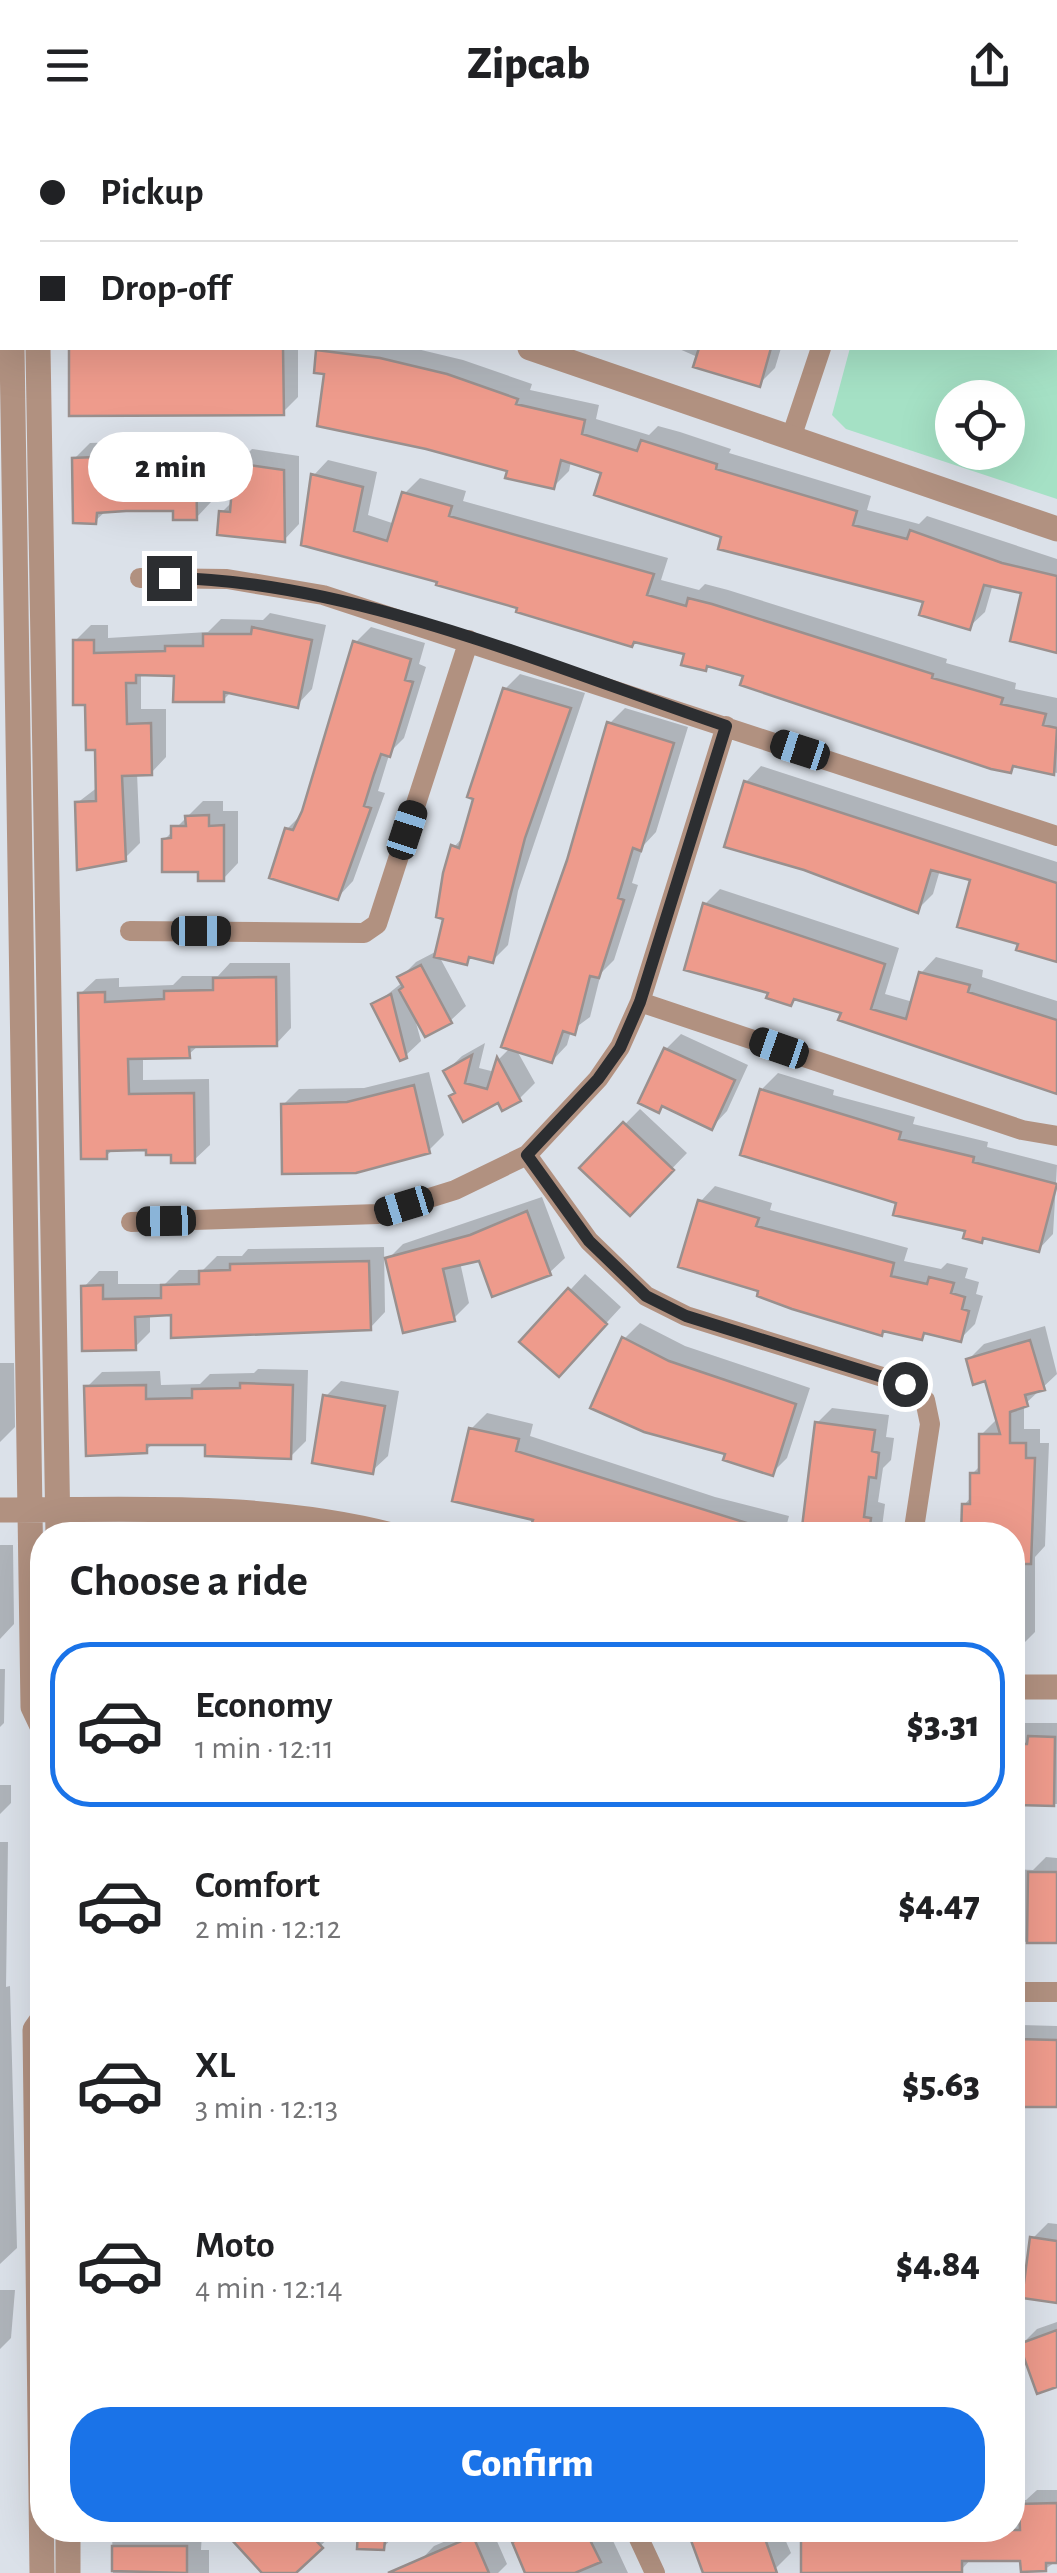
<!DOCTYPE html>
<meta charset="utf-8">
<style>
:root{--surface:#fff;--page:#f2f2f2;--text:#202124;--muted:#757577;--line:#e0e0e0;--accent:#1a73e8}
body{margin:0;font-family:"Alegreya Sans",sans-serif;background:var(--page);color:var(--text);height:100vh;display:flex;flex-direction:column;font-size:38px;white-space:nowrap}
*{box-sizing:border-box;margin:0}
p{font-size:32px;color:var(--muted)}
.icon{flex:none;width:55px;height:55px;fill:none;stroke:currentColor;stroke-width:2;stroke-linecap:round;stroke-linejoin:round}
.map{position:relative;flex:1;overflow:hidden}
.side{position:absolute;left:30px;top:1392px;width:995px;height:1020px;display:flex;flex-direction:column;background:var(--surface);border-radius:40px;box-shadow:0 10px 40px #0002}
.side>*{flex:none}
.banner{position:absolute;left:0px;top:0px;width:1058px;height:220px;box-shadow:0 10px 40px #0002;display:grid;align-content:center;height:220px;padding:0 40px;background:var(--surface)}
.buttons{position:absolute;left:935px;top:250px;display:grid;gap:20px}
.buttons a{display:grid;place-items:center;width:90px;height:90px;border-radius:50%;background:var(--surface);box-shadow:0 10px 40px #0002;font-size:50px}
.end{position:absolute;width:45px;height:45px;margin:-22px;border:12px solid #2c2e31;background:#fff;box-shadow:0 0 0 5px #fff}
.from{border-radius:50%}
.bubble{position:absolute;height:70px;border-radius:35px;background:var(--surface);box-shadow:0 10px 40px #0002;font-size:32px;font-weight:800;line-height:70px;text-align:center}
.car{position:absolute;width:30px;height:60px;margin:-30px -15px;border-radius:12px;box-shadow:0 0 8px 2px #0007;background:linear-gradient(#222 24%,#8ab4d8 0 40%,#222 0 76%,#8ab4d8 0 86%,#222 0)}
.banner b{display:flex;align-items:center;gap:35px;height:95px;font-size:38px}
.banner b+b{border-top:2px solid var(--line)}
.banner i{width:25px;height:25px;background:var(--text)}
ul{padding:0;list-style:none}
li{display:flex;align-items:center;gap:30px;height:165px;margin:0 20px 15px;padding:0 20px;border:5px solid transparent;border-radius:40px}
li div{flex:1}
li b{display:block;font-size:38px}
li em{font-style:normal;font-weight:800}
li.current{border-color:var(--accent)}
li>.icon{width:90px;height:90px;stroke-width:1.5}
h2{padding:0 40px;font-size:45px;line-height:120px}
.action{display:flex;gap:20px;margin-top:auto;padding:20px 40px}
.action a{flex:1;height:115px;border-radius:40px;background:var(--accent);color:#fff;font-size:40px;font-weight:800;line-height:115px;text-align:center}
header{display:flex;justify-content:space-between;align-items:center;height:130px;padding:0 40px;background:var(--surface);font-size:45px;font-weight:800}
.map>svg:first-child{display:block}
.green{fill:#a5e1c5;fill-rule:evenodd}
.shadow{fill:#0003}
.building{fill:#ee9b8c;stroke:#9a908e;stroke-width:2.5}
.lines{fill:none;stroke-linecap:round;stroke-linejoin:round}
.minor{stroke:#b19180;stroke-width:20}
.tertiary{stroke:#b19180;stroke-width:25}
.route{stroke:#2c2e31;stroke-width:12}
</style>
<header><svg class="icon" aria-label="menu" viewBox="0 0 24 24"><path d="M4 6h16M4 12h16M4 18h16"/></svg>Zipcab<svg class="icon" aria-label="share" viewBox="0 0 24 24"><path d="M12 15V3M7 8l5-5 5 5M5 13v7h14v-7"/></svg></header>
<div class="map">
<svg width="1057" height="2443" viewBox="0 0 1057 2443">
<rect width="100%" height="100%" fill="#dbe1e9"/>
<path class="green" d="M918,0H1057V369L846,299L832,285L850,218H1055V2ZM952,268H1008V322H952Z"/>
<path class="shadow" d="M426,0H505L425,2Z
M525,0H747L755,2H524Z
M73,218H298V267L283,282Z
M322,218H413L463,230L532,254L530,260L599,275L596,289L649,305L658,296L680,302L731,319L729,323L871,366L867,380L919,394L927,386L1057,429V520L1024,461L993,454L985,482L969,497L926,470L724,406L604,341L571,331L569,341L554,356L510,340L327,241L319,221Z
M677,218H781L775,238L759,254Z
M211,309V372L196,388L176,379L107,380L95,391L74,329L90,313Z
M252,319L299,326V394L284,410L222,382L234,370L237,334Z
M328,330L377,342L368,385L395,394L405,363L420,348L466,361L463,371L668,428L661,450L699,460L705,454L728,460L947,529L946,533L1016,553L1015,559L1057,568V643L1016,634L1010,640L746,545L710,534L705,539L687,522L304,413L313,346Z
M270,483L326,495L312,559L297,575L232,561L223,570L177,544H141V579H166V627L151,643H137L140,713L124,729L80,737L77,673L98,657V617L75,511L91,495H108V508L208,502L221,489L263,490Z
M371,497L425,513L419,534L426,537L404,608L390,622L378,661L385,663L353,751L338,767L287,699L302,684L355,513Z
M520,544L585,563L518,761L508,815L493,830L472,826L466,832L439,826L466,876L450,891L415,889L421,911L405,926L374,875L403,852L401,847L416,832L439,820L454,717L465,705L505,559Z
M625,578L688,597L656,702L643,716L632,753L638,755L614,830L601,843L590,887L571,901L567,915L552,931L516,919L535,953L519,969L499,970L457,962L446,941L462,926L485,913L479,938L495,942L499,929L511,917L610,593Z
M761,636L1057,732V829L1021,812L973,749L940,740L933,764L917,780L746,652Z
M203,671H223V681H238V733L223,749L200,739L164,710Z
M720,759L899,818L885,864L913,872L921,843L936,827L983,840L982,847L1057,871V960L844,881L796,867L791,873L771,861L705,774Z
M230,833H290L291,898L276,914L199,915L188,925L143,926V950L209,949L210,1015L194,1030L149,1017L115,1018L106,1026L80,864L96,849L119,848V857L173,855L182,846H218Z
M681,904L748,935L727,981L712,997L664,975L659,980L666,919Z
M429,942L444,1005L429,1020L283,975L299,959L364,958Z
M778,943L834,960L833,965L915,987L913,994L988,1012L987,1017L1057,1035L1053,1104L1038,1120L743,1024L763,958Z
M640,979L687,1023L630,1082L583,1037Z
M715,1056L772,1073L770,1080L908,1118L904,1131L941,1139L947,1133L968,1138L965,1148L979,1152L976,1164L983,1166L975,1194L960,1209L927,1201L921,1208L886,1199L881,1204L762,1159L700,1072Z
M542,1067L565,1128L549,1143L481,1128L460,1132L469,1173L454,1188L388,1129L403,1114Z
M384,1117L385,1182L370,1198L150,1184V1202L135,1217L84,1157L99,1141H118V1154H165L179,1140H203L217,1126H242L248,1119Z
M585,1144L621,1177L574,1228L523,1211Z
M640,1193L685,1216L810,1258L787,1328L772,1343L728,1322L594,1276L625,1208Z
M1045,1196L1057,1244L1024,1275V1299H1040V1313H1049L1045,1416L1035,1427V1502L1020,1517H1012V1405H964V1375L972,1366V1344L981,1335V1305L998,1288L986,1248L968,1230L984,1214Z
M0,1233H14L15,1297L0,1312Z
M258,1239L308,1240L306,1311L290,1327L207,1312L154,1313L146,1320L87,1257L102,1242L160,1241L161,1255L200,1254L210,1244L254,1243Z
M341,1251L399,1261L388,1326L372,1341L326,1266Z
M832,1278L889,1285L886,1307L894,1308L891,1330L883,1338L878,1372L885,1374L881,1405H802L817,1293Z
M487,1283L533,1294L530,1306L715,1367L789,1386L784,1405H563L536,1388L471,1299Z
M0,1415H13L14,1494L0,1509Z
M0,1539H5L4,1593L0,1597Z
M1012,1593H1057V1674H1012Z
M0,1655H11V1673L0,1684Z
M0,1712H8L6,1857L10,1856L17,2118L0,2134Z
M1046,1727L1057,1728V1811L1012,1812V1739L1033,1740Z
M1021,1895L1057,1896V1975L1012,1976V1903Z
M1048,2093L1057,2094V2170L1033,2108Z
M0,2160H15L11,2208L0,2219Z
M1057,2192V2254L1022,2214L1037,2199Z
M1037,2360H1057V2431L1045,2439L1023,2428H972L961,2440L803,2400H1012V2370H1026Z
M112,2400L202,2402L201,2420H209V2443H113Z
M242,2400H335L336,2401L292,2443H265Z
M361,2400H399L383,2418Z
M472,2400H492L507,2434L498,2443H424L419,2432L434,2416Z
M528,2400H608L628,2443H527L515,2413Z
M690,2400H781L791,2423L775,2439L763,2443H705Z"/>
<path class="building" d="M69,218H283L284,285L69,286Z
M699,218H771L760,257L693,237Z
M316,220L380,228L447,244L518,269L516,274L585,290L582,304L637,321L641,310L717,334L716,339L857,381L853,395L907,409L910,400L1002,433L1057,446V523L1010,511L1021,463L984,455L970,500L919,485L923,472L718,419L721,407L594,365L601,343L561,330L554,359L505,348L507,341L426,319L317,296L324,244L314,243Z
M196,323L197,390H173V381H126L97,383L96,394L73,393L72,328Z
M234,333L284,340L285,412L217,405L219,381L230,382Z
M311,344L363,357L354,401L387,411L402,362L452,376L449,386L654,444L647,465L686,476L688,468L712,474L933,544L932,548L1003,568L1001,574L1046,584L1043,595L1057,598L1054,645L1013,636L1011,643L991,639L740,555L743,546L707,536L706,541L681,535L684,524L634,512L632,517L516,482L517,478L436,455L437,452L301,415Z
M252,497L312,510L298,578L224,562V572H173L174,546L136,545V553H126L127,594L151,593L152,645L122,646L126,731L77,740L75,672L96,671L95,620H86L85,575H73V510H94V523L165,521V516H203V504H251Z
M353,511L411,529L405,550L413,552L390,627L381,624L374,644L364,676L371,678L338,770L269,748L285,698L293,700L302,681Z
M503,558L571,578L525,708L493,833L469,827L467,835L434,827L443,789L436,787L443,743L451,715L459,718L473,669L467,667Z
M607,592L674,613L641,721L633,718L618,768L624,770L599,848L590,846L575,905L563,901L552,933L501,917L567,730Z
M744,651L1057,753V832L1016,820L1018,814L957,797L970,750L931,740L918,783L804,740L724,717Z
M209,685V696L224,695V751H198V742H162V709L171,708V696H186L185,686Z
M703,773L885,834L871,879L906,889L919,842L970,855L968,862L1057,890V964L838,890L841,883L794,869L791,876L766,868L768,863L684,840Z
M421,835L452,893L425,907L399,860L403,857L397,847Z
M276,847L277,916L189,917L190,928L128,929L129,964L194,963L195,1033H171V1025H146V1020L107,1021V1029H81L78,863L105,862V872L164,869V861L213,860V848Z
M391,864L407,928L400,931L371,874Z
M664,918L735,950L712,1000L662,976L659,983L638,973Z
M472,925L465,953L487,959L497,927L521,971L502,981L498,973L463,992L449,966L455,963L443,941Z
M414,955L430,1023L356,1043L282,1044L281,974L347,972Z
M760,959L901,1002L899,1009L974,1027L973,1032L1057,1054L1039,1122L983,1108L982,1113L963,1108L965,1101L893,1085L896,1073L740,1025Z
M623,992L674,1040L630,1086L579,1038Z
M698,1070L759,1088L756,1096L894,1133L891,1146L927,1154L929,1147L954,1153L951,1163L965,1167L962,1179L969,1181L961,1212L924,1203L922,1210L883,1201L882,1206L792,1179L757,1166L758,1161L678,1137Z
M527,1081L551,1145L492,1167L479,1131L443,1139L455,1191L403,1203L385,1128L470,1105Z
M369,1131L371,1200L171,1208V1185L135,1187L136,1220L82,1221L81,1156L103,1155V1169L161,1168V1155L199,1154V1141L230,1140V1134Z
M568,1158L607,1194L559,1247L519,1212Z
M622,1207L669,1231L796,1274L773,1346L723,1330L725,1324L644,1302L590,1278Z
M1030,1210L1045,1260L1025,1265L1028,1276L1010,1282V1313H1026V1328H1035L1031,1434H1012V1405H961L962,1374H970V1343H979V1304H1000L985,1251L973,1255L966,1229Z
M240,1253L293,1255L291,1329L205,1326V1315H147V1323L86,1326L84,1256L146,1255V1269L192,1268V1259L240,1258Z
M323,1265L385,1276L373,1344L312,1333Z
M815,1292L875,1300L872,1321L879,1323L876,1348L869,1347L864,1387L871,1388L869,1405H801Z
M469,1298L519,1309L516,1321L766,1399V1405H554L530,1398L533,1390L452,1371Z
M1028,1606L1055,1607L1054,1676L1012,1675V1614H1027Z
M1028,1742H1057V1813H1027Z
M1012,1909L1057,1910V1977H1012Z
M1030,2107L1057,2111V2173L1022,2168Z
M1057,2200V2257L1037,2264L1019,2214Z
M1057,2373V2433H1046V2441L1021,2442L1020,2431H962V2442L801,2443V2400H1020L1019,2374Z
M239,2400H306L323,2418L296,2443H262L230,2408Z
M358,2400H386L384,2420L357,2419Z
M541,2400H585L601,2432L575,2443H525L512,2412Z
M704,2400H762L777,2443H703L689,2405Z
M473,2406L489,2443H388Z
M112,2416H187V2443L112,2441Z"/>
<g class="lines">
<path class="minor" d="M829,0L837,2
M374,2L375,0
M887,2L888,0
M791,308L821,218
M140,448L227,449L323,465L1057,706
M726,596L640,872L620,917L598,949L527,1025L589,1111L646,1166L686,1186L905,1254L925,1270L930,1294L913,1405
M130,801L364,803L377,794L469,510
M640,872L1022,1000L1057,1006
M131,1092L378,1084L455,1060L527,1025
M1012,1862H1057
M635,2400L655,2443"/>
<path class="tertiary" d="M8,0V2
M36,0V2
M0,166H2
M12,218L33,1577L42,1596
M38,218L58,1405
M530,218L1057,399
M0,1380C133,1380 262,1372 392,1405
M1012,1557H1057
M68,2400V2443
M42,2443L35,1900L42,1890"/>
</g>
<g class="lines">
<path class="route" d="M169,448C351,450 554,538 726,596L640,872L620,918L598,949L527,1025L589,1111L646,1166L686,1186L905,1254"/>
</g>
</svg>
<div class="buttons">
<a><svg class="icon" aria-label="locate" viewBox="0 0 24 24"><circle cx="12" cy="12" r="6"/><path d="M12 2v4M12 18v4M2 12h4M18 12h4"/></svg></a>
</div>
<i class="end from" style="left:905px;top:1254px"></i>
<i class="end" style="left:169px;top:448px"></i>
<div class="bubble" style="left:88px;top:302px;width:165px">2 min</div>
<i class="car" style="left:800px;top:620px;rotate:288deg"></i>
<i class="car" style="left:407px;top:700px;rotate:18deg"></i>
<i class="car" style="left:201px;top:801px;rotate:90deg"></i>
<i class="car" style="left:779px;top:918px;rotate:289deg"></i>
<i class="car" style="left:404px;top:1076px;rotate:253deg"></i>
<i class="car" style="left:166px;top:1091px;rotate:269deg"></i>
<div class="banner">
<b><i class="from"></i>Pickup</b>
<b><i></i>Drop-off</b>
</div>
<section class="side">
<h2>Choose a ride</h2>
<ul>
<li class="current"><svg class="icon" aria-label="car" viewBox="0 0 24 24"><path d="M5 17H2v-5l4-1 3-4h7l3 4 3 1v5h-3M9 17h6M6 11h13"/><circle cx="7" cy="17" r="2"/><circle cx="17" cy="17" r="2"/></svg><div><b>Economy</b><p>1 min · 12:11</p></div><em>$3.31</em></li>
<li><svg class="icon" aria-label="car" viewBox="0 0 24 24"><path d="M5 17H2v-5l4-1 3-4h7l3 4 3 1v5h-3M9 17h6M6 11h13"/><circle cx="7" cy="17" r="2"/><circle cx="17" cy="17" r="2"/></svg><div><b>Comfort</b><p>2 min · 12:12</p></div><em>$4.47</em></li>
<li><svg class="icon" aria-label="car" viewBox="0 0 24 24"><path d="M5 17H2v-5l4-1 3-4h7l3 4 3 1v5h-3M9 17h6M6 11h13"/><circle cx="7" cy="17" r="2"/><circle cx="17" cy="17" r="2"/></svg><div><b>XL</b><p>3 min · 12:13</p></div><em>$5.63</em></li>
<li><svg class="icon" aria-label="car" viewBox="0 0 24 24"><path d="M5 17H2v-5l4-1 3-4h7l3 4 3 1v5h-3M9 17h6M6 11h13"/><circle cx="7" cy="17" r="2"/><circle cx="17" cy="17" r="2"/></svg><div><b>Moto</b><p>4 min · 12:14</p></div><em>$4.84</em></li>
</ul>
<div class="action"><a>Confirm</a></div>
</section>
</div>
